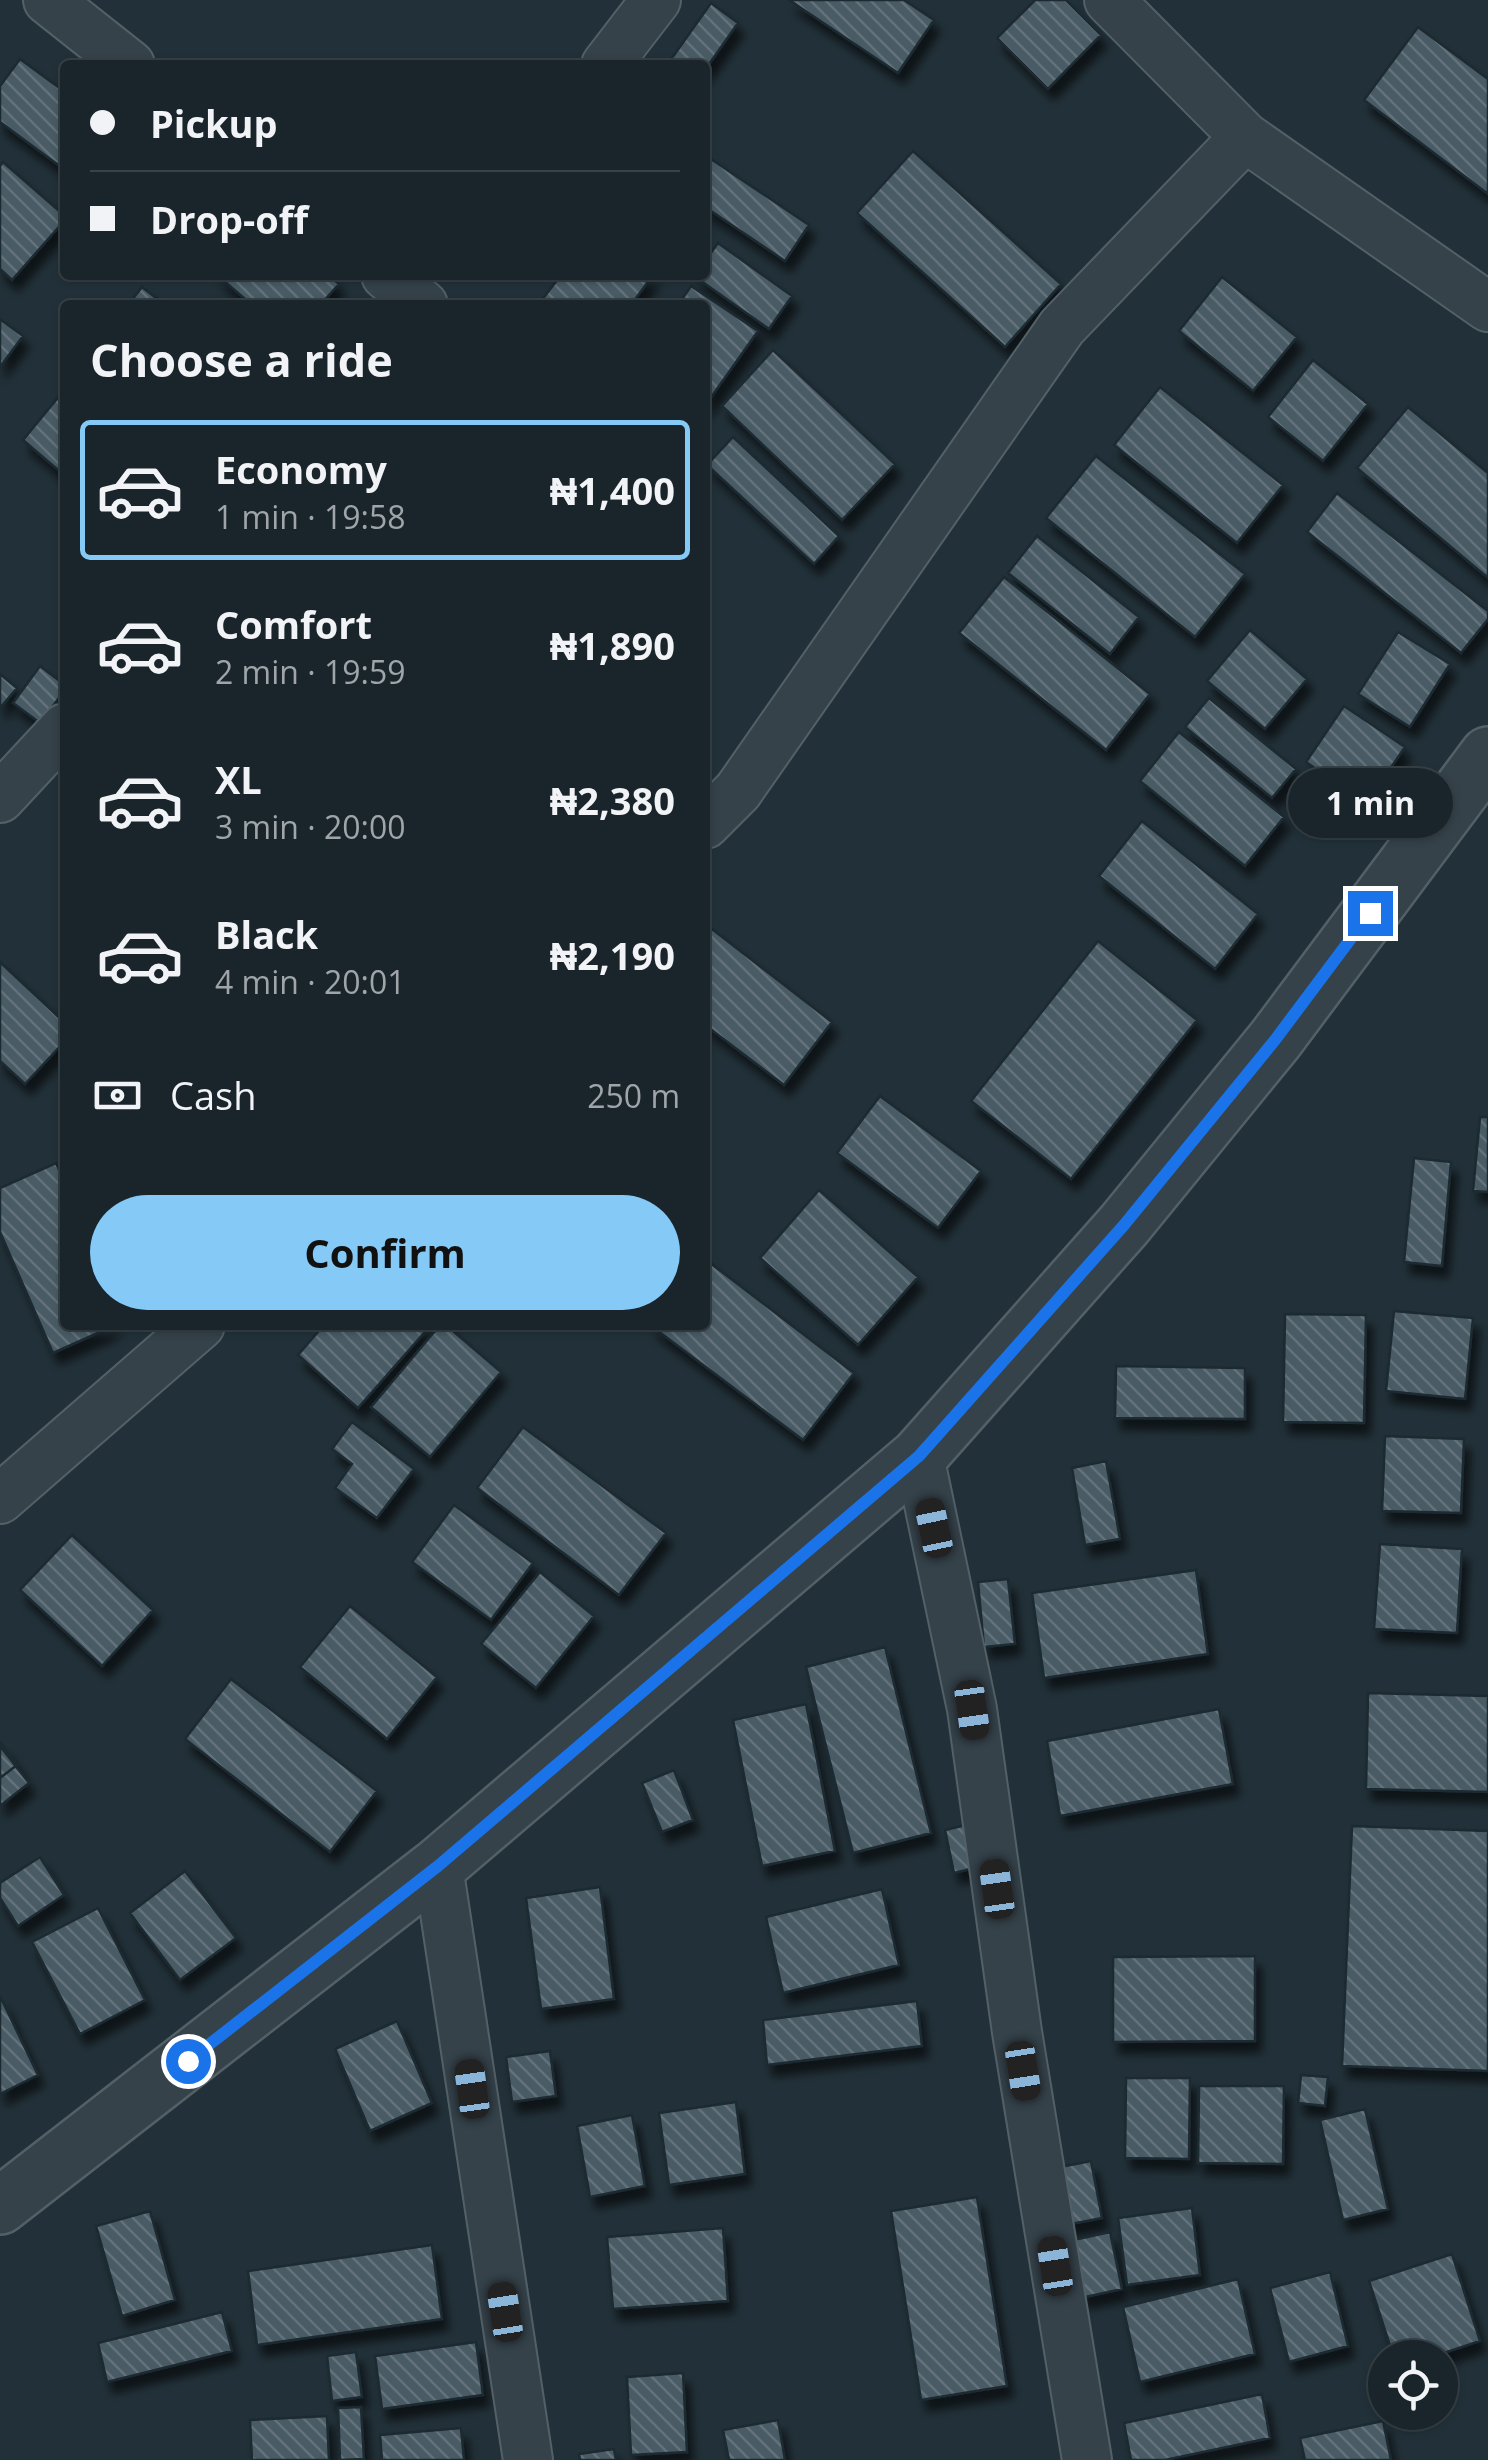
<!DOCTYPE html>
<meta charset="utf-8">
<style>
:root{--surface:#1a252b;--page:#232d33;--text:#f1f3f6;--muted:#9fa5a9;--line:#384247;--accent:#85c9f6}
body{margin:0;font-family:"Open Sans",sans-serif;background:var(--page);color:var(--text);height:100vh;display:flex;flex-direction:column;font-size:38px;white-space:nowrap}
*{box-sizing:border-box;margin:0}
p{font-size:32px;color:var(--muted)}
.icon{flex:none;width:55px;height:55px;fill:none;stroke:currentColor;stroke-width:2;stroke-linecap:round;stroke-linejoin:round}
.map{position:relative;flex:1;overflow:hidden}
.drawer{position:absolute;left:60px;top:300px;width:650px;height:1030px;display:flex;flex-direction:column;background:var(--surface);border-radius:10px;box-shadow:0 2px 8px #0004,0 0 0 2px var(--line)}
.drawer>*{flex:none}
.banner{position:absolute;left:60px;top:60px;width:650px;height:220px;border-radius:10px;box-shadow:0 2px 8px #0004,0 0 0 2px var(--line);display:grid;align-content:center;height:220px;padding:0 30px;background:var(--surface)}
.controls{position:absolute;left:1368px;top:2340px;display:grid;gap:20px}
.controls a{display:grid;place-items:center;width:90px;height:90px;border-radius:50%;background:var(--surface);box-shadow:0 2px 8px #0004,0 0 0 2px var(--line);font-size:50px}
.end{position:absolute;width:45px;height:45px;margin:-22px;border:12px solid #1a73e8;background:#fff;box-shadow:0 0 0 5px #fff}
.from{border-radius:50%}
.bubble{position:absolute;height:70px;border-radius:35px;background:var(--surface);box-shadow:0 2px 8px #0004,0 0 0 2px var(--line);font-size:32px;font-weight:700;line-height:70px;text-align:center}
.car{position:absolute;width:30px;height:60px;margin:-30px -15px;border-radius:12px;box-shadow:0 0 8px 2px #0007;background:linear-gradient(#222 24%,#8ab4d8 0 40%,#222 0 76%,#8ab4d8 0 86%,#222 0)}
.banner b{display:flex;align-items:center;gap:35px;height:95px;font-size:38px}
.banner b+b{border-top:2px solid var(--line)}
.banner i{width:25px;height:25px;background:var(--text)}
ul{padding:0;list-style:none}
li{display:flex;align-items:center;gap:30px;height:140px;margin:0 20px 15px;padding:0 10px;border:5px solid transparent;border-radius:10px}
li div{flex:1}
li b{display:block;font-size:38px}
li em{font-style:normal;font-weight:700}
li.active{border-color:var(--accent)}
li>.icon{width:90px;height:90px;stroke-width:1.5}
h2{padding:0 30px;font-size:45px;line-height:120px}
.pay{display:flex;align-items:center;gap:25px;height:110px;padding:0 30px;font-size:38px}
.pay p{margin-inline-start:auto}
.button{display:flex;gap:20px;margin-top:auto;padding:20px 30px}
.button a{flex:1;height:115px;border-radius:60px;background:var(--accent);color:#111;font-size:40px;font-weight:700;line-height:115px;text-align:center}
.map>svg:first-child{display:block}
.building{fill:url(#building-back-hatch);stroke:#1d2930;stroke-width:2.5;filter:url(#shadow)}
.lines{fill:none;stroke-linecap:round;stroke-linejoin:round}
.minor-casing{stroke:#536067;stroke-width:52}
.tertiary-casing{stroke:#536067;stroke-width:60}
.minor{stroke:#35424a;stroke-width:48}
.tertiary{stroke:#35424a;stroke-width:55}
.route{stroke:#1a73e8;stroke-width:12}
</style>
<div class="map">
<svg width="1488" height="2460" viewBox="0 0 1488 2460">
<defs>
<pattern id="building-back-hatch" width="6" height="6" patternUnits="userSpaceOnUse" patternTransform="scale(2.5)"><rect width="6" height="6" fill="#4a5b65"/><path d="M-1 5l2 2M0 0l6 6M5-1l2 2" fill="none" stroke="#62717a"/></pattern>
<filter id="shadow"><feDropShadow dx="6" dy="11" stdDeviation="5" flood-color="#0009"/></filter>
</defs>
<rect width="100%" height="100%" fill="#223139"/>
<path class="building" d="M789,0H904L934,20L898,73Z
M1035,0H1066L1101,35L1048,89L997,38Z
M711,3L738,23L705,70V65H667Z
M1418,27L1488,79V194L1364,100Z
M20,59L65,92V170L0,122V86Z
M913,151L1061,284L1005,347L857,213Z
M705,155L809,225L785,261L705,207Z
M3,162L65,216V220L12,280L0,269V166Z
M718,243L792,296L769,329L694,276L705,275V261Z
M217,275H328L339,284L320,305H252Z
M561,275H653L631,305H538Z
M1222,277L1297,337L1253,391L1179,331Z
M691,286L758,331L705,406V305H678Z
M142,287L165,305H128Z
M0,319L23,336L0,367Z
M773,350L895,464L842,520L722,406Z
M1313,360L1368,404L1323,461L1268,417Z
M1160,387L1283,485L1237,543L1114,445Z
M65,389V476L23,440Z
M1408,407L1488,473V578L1357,468Z
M733,437L839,536L814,564L707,465Z
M1096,456L1245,574L1195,637L1046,518Z
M1337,493L1488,611V619L1461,653L1307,532Z
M1037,536L1139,617L1110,654L1008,573Z
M1004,577L1150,694L1106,750L959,633Z
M1250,630L1307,679L1265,729L1207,681Z
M1398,632L1450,664L1410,727L1358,694Z
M40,666L65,685V690L40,723L13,703Z
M0,674L17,688L0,708Z
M1209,698L1296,769L1272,798L1185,727Z
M1344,706L1405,747L1366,804L1306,762Z
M1179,732L1284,817L1245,866L1140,781Z
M1142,821L1258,914L1215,969L1099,876Z
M712,929L832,1022L784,1085L705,1025V938Z
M1098,941L1197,1020L1071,1179L971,1101Z
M0,962L65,1023V1041L25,1084L0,1061Z
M880,1096L981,1171L938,1228L837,1153Z
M1480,1117H1488V1192L1473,1191Z
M1414,1158L1451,1162L1442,1266L1404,1262Z
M56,1163L65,1183V1325H116L53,1353L0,1232V1188Z
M819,1190L918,1277L858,1345L760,1258Z
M705,1259L854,1373L803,1440L650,1325H705Z
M1394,1311L1473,1318L1465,1399L1386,1391Z
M1285,1314L1366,1315L1364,1423L1283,1422Z
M324,1325H431L358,1408L298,1355Z
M440,1325H446L501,1372L430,1457L371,1407Z
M1116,1366L1245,1368V1419L1115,1418Z
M352,1422L414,1469L377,1518L335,1488L352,1464L332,1449Z
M523,1427L666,1533L619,1595L477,1488Z
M1385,1436L1464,1439L1461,1513L1382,1511Z
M1106,1461L1120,1539L1085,1545L1072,1468Z
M454,1505L533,1563L491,1620L412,1562Z
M72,1535L153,1610L102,1666L20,1590Z
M1380,1544L1462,1549L1457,1633L1374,1629Z
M1196,1570L1208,1654L1044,1678L1032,1593Z
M540,1572L594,1616L536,1688L481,1644Z
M1008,1579L1015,1644L984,1647L978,1582Z
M350,1606L437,1677L387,1739L300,1667Z
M885,1647L931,1833L853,1853L806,1667Z
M231,1679L377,1791L330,1852L185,1739Z
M1368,1693L1488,1696V1792L1366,1789Z
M806,1704L835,1851L762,1866L733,1720Z
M1219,1709L1233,1784L1060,1816L1047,1741Z
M0,1742L17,1765L0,1778Z
M0,1746L29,1783L0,1806Z
M674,1770L693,1820L662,1832L642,1783Z
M974,1823L983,1866L954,1873L945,1830Z
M1352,1826L1488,1831V2071L1342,2066Z
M40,1857L64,1895L18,1926L0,1898V1883Z
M185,1871L236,1938L180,1980L130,1913Z
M600,1887L614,1999L541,2009L526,1898Z
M882,1889L899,1965L783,1993L766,1917Z
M98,1908L145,2000L80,2034L32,1942Z
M1255,1956V2041L1113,2042V1957Z
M0,1996L38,2075L0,2094Z
M917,2001L922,2046L767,2065L763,2020Z
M397,2021L432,2103L370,2131L335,2049Z
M550,2051L556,2096L512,2102L506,2057Z
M1301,2075L1328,2077L1325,2106L1298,2103Z
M1126,2078H1190L1189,2159L1125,2158Z
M1199,2086H1284L1283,2164L1198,2163Z
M736,2102L745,2174L669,2185L659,2113Z
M1365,2109L1388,2209L1343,2220L1320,2120Z
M632,2115L645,2186L590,2197L577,2126Z
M1091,2161L1102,2218L1066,2225L1055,2168Z
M977,2197L1007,2386L921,2400L891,2211Z
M1192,2208L1200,2275L1127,2285L1118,2218Z
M150,2211L175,2300L122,2316L96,2226Z
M723,2228L728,2301L613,2309L607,2237Z
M1110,2232L1122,2289L1081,2298L1069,2241Z
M432,2245L442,2319L257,2345L248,2271Z
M1452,2254L1480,2341L1429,2358H1394L1369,2281Z
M1330,2272L1348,2346L1289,2362L1270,2288Z
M1238,2279L1255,2354L1140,2382L1123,2307Z
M222,2312L232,2351L107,2382L98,2343Z
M476,2342L483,2395L382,2409L375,2356Z
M356,2352L362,2397L332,2401L327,2356Z
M683,2373L687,2452L631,2455L627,2377Z
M1262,2394L1270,2438L1165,2460H1131L1124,2423Z
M361,2407L364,2459L340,2460L338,2408Z
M327,2416L329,2460H252L250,2420Z
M778,2420L785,2460H729L723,2430Z
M1383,2421L1391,2460H1305L1300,2438Z
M461,2428L464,2460H382L380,2435Z
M614,2449L616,2460H580L579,2454Z"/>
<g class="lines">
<defs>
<path id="minor" d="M48,0L130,65
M1109,0L1245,137L1488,307
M606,65L656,0
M386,275L423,305
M0,798L65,728
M705,824L738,791L1062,327L1245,137
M919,1456L972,1709L1017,2032L1087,2460
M0,1499L200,1325
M438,1866L528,2460"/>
<path id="tertiary" d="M0,2206L438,1866L919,1456L1124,1225L1275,1040L1488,755"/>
</defs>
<use href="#minor" class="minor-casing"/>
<use href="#tertiary" class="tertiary-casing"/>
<use href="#minor" class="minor"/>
<use href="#tertiary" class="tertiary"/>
</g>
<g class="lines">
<path class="route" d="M188,2061L438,1866L919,1456L1124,1225L1275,1040L1370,913"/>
</g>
</svg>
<div class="controls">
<a><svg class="icon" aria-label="locate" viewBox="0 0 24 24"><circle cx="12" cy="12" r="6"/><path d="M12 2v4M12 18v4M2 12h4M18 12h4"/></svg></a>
</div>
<i class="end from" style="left:188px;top:2061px"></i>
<i class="end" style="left:1370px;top:913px"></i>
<div class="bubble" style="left:1288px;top:768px;width:165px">1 min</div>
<i class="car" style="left:934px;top:1528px;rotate:348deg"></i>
<i class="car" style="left:972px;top:1710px;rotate:172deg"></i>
<i class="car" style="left:997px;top:1889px;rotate:352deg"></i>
<i class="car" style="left:1023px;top:2071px;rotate:171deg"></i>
<i class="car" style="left:472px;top:2089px;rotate:352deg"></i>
<i class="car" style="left:1055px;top:2266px;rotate:351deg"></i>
<i class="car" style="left:505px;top:2312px;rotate:351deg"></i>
<div class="banner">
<b><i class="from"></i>Pickup</b>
<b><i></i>Drop-off</b>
</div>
<section class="drawer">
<h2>Choose a ride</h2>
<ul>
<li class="active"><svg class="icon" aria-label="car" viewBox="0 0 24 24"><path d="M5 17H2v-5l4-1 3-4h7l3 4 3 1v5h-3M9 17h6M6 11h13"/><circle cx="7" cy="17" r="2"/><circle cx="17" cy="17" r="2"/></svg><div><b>Economy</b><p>1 min · 19:58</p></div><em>₦1,400</em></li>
<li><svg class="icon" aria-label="car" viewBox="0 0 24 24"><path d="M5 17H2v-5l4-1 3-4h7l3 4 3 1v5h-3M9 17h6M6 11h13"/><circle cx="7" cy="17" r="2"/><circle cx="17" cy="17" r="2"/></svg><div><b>Comfort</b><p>2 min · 19:59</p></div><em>₦1,890</em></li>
<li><svg class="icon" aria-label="car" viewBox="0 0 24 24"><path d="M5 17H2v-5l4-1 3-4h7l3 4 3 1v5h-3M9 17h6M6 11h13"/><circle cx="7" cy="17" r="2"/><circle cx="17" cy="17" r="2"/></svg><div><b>XL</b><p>3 min · 20:00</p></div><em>₦2,380</em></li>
<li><svg class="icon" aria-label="car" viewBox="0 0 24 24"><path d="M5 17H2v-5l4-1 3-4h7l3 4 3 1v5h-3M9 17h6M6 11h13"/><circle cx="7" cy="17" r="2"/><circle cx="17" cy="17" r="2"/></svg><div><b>Black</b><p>4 min · 20:01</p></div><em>₦2,190</em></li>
</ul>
<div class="pay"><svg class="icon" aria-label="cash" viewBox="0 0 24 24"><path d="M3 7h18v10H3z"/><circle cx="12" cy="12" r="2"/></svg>Cash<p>250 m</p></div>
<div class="button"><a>Confirm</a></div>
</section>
</div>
